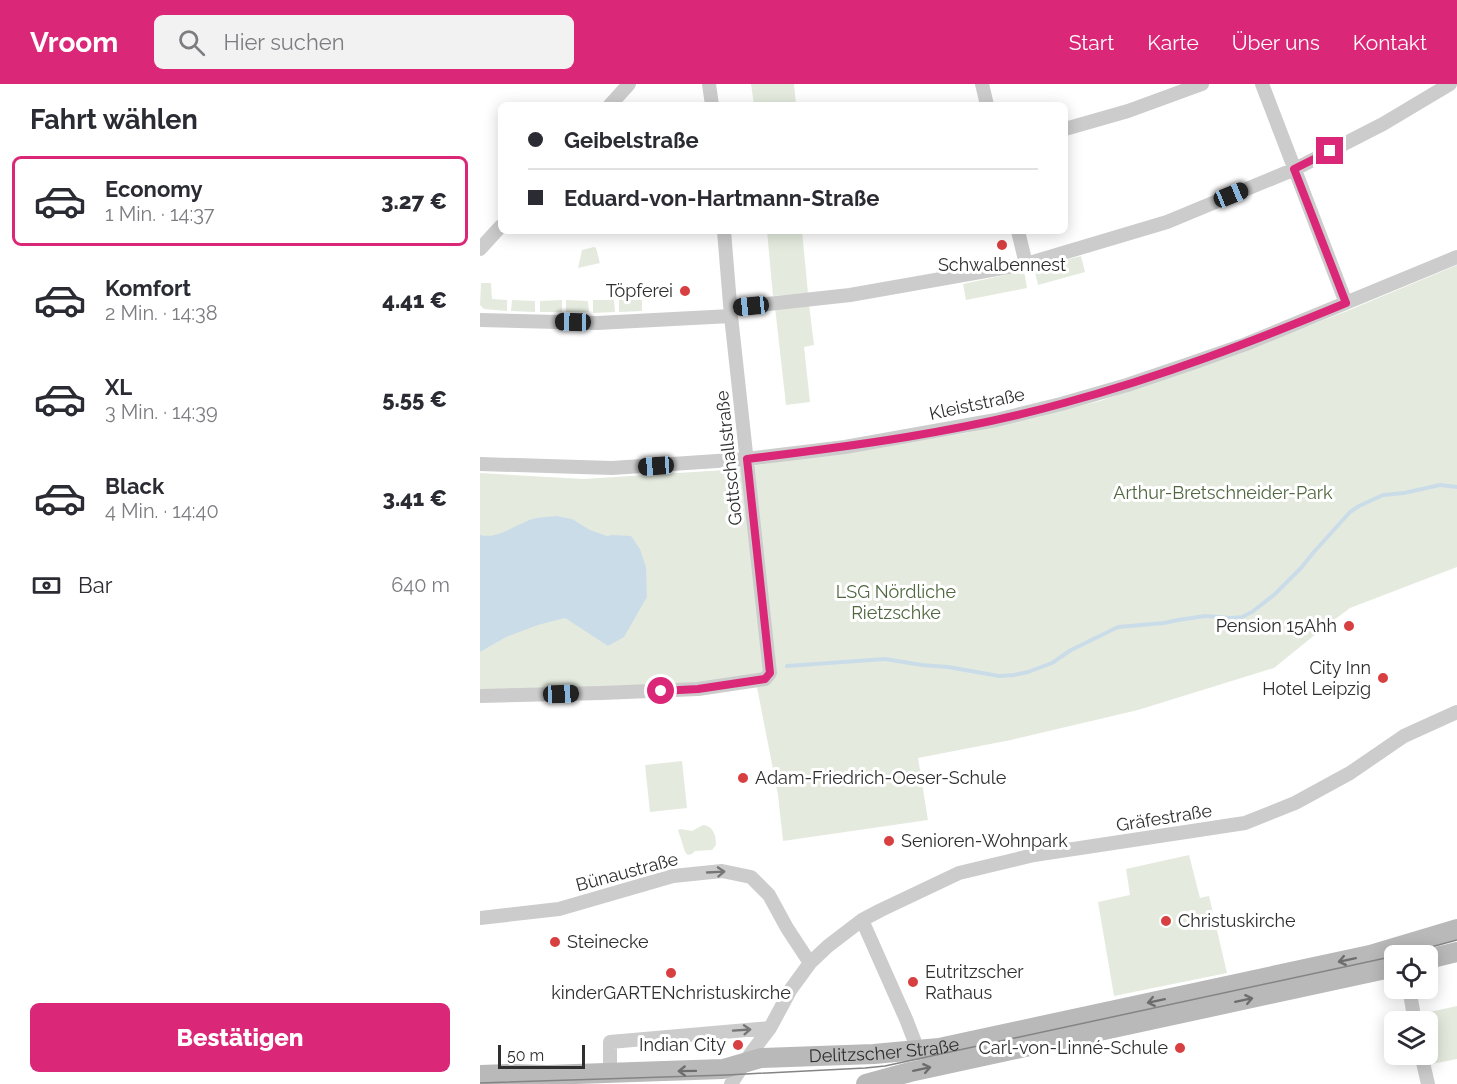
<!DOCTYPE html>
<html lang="de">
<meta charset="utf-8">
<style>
:root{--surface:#fff;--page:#f2f2f3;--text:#2b2b33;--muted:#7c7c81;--line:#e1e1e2;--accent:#db2777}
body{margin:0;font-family:Raleway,sans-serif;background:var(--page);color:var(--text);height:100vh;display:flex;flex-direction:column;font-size:22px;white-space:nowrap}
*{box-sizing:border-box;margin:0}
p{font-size:20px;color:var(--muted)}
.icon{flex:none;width:33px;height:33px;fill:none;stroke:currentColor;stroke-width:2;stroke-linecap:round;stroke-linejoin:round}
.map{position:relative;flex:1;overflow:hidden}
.side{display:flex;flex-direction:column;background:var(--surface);width:480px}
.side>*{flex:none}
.top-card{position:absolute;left:18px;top:18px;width:570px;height:132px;border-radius:9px;box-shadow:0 3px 15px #0003;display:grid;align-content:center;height:132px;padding:0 30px;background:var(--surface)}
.controls{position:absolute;left:904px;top:861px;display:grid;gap:12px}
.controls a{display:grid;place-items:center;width:54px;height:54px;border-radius:9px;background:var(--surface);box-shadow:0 3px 15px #0003;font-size:30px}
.scale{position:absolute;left:18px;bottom:15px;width:87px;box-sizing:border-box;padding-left:6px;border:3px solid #2f2f2f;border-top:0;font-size:16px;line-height:21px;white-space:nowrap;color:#2f2f2f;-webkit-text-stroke:4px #fff;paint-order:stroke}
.end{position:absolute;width:27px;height:27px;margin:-14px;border:8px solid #db2777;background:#fff;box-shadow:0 0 0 3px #fff}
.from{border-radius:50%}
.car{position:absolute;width:18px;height:36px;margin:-18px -9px;border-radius:8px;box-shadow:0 0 4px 2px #0007;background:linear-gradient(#222 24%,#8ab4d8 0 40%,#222 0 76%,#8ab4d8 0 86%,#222 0)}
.top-card b{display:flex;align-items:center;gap:21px;height:57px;font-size:22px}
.top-card b+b{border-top:2px solid var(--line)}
.top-card i{width:15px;height:15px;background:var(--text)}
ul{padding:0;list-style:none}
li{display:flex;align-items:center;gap:18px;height:90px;margin:0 12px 9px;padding:0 18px;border:3px solid transparent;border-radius:9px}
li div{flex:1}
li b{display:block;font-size:22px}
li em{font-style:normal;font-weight:800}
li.selected{border-color:var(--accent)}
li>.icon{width:54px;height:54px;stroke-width:1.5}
h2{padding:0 30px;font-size:27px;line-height:72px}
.pay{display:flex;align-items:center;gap:15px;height:66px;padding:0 30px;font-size:22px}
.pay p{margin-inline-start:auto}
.action{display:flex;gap:12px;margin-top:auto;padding:12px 30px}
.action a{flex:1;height:69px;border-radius:9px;background:var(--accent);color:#fff;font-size:24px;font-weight:800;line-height:69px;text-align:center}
header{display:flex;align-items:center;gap:36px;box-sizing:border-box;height:84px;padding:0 30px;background:var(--accent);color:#fff}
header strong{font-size:28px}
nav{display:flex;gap:33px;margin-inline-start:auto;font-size:21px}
.search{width:420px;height:54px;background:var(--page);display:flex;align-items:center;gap:15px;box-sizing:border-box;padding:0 21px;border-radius:9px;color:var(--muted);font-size:22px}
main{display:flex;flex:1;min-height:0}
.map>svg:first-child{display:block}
.green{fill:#e4ebde}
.water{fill:#cbdce9}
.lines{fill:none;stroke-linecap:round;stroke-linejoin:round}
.stream{stroke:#cbdce9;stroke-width:4}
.minor{stroke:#ccc;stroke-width:14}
.secondary{stroke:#b9b9b9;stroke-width:20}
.tram{stroke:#848484;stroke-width:1.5}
.oneway{stroke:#767676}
.oneway2{stroke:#6d6d6d}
.route{stroke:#db2777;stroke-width:8}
.poi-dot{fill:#d73f41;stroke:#fff;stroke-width:2}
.labels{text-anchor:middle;stroke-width:6;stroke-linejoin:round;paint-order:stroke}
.poi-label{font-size:18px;fill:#2f2f2f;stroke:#fff;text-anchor:end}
.street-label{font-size:18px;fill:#2f2f2f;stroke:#fff}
.park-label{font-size:18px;fill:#50673f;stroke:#fff}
</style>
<header>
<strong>Vroom</strong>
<div class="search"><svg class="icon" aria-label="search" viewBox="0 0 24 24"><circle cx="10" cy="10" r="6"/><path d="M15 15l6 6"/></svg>Hier suchen</div>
<nav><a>Start</a><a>Karte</a><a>Über uns</a><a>Kontakt</a></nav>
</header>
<main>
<section class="side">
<h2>Fahrt wählen</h2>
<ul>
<li class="selected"><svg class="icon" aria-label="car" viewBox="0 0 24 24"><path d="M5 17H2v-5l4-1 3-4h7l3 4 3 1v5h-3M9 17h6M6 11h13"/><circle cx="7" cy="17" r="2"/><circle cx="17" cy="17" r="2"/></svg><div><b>Economy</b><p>1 Min. · 14:37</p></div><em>3.27 €</em></li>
<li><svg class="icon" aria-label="car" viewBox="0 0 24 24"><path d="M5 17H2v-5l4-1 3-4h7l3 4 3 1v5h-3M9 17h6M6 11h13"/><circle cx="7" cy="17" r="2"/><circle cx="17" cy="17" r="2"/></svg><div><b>Komfort</b><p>2 Min. · 14:38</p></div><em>4.41 €</em></li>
<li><svg class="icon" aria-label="car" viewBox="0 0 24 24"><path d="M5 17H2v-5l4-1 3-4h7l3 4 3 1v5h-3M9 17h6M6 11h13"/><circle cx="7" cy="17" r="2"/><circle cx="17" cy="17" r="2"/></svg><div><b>XL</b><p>3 Min. · 14:39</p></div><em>5.55 €</em></li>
<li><svg class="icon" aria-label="car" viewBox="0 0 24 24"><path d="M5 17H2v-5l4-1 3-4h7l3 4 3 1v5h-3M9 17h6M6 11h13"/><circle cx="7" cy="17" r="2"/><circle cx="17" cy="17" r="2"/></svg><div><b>Black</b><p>4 Min. · 14:40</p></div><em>3.41 €</em></li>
</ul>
<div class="pay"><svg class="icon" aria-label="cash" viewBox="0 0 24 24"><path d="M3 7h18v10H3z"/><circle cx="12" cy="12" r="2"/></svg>Bar<p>640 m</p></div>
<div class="action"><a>Bestätigen</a></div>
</section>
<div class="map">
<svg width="977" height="1000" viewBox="0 0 977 1000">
<rect width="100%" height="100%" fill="#fff"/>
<path class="green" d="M271,0H314L316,21H274Z
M287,147H322L328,209L293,212Z
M114,163L116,164L120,179L98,184L102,166Z
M601,172L605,188L558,201L554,184Z
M977,181V483L870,524L842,545L794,584L658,626L531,656L438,674L448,736L303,757L298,711L275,593L234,599L0,607V389L103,395L245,386L486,349L620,317L755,270L867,227Z
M544,187L547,204L486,216L483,200Z
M1,199H11L12,215L27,216V227L4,225L0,221Z
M32,216L55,217V228L31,227Z
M82,216V228H60V217Z
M86,216L108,217L109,228H86Z
M113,216H134L135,228L113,229Z
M139,216H162V227L139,228Z
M329,220L334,261L324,263L330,318L306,321L295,223Z
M202,677L207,724L170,728L165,681Z
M223,741C234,742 236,752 236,761L232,766L215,767L212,770L208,771L205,768L198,746L201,745L212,747Z
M709,771L720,814L729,812L747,889L634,912L618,818L650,811L646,785Z
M977,922V975L947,981L948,938L937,937L936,931Z"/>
<path class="water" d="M76,432L92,435L110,446L127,452L132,451L151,452L160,465L166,483L167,513L144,553L128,562L85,534L58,541L26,553L0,568V451C18,456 39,438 56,434C62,433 69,433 76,432Z"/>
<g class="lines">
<path class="stream" d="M307,582L405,575L442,581L468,583L519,592L534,591L548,588L572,579L591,566L638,543L684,539L698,536L725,532L751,534L762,533L772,528L795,510L821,484L833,469L870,428L879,422L903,411L924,409L960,401L977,403"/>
<path class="minor" d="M229,0L232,21
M502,0L507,21
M782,0L866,219
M130,21L149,0
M585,45L648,27L722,0
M538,147L546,180
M0,165L21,142
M251,224L370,211L546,180L687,138L815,85L903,40L970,0
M0,236L117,239L251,232
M0,380L132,384L267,375L365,363L516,336L581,320L647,301L712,279L766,260L977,173
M0,612L122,609L218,605L285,595L290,589L251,232L244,147
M0,834L79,825L193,792L242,787L271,793L289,811L307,844L330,879
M382,836L426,935L438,966
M929,904L935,938
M941,970L948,1000
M130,988V958L290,944
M251,1000L271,969L290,944L311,905L330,879L348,862L382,836L401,826L479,789L554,771L765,739L815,719L870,689L924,652L977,628"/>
<g class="secondary">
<path d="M948,875L977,868"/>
<path id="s1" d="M0,991L29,990L67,991L243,985L281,974L394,970L459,964L890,871L977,845"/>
<path d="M386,1000L430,988L915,883"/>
</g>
<path class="tram" d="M918,872L977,856
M0,999L247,991L385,984L405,982L915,872"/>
</g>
<defs><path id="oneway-shaft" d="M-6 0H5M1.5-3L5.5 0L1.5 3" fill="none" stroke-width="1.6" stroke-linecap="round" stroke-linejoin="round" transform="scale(1.5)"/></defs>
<g class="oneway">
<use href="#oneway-shaft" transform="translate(236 788) rotate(-3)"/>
<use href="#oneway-shaft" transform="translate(262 946) rotate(-4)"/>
</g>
<g class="oneway2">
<use href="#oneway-shaft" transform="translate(867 876) rotate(168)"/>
<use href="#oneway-shaft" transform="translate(764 916) rotate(-12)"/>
<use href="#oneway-shaft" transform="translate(676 917) rotate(168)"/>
<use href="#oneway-shaft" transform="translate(442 985) rotate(-12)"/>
<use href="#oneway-shaft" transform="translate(207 987) rotate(179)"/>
</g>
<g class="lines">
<path class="route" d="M181,607L218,605L285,595L290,589L267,375C373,362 481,348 584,319C681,293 774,257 866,219L814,85L850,67"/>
</g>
<g class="poi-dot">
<circle cx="522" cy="161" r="6"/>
<circle cx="205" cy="207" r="6"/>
<circle cx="869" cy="542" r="6"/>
<circle cx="903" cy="594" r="6"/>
<circle cx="263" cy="694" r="6"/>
<circle cx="409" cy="757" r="6"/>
<circle cx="686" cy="837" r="6"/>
<circle cx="75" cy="858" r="6"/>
<circle cx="191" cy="889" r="6"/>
<circle cx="433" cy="898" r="6"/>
<circle cx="258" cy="961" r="6"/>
<circle cx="700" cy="964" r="6"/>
</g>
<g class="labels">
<g class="poi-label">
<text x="522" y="187" text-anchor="middle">Schwalbennest</text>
<text x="193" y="213">Töpferei</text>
<text x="857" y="548">Pension 15Ahh</text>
<text x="891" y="590">City Inn<tspan x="891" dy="21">Hotel Leipzig</tspan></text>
<text x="275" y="700" text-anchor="start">Adam-Friedrich-Oeser-Schule</text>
<text x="421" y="763" text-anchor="start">Senioren-Wohnpark</text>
<text x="698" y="843" text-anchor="start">Christuskirche</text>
<text x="87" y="864" text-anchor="start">Steinecke</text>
<text x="445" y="894" text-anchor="start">Eutritzscher<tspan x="445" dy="21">Rathaus</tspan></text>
<text x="191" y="915" text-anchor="middle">kinderGARTENchristuskirche</text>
<text x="246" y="967">Indian City</text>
<text x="688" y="970">Carl-von-Linné-Schule</text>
</g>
<g class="street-label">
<text transform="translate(497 320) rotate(-12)" y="6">Kleiststraße</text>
<text transform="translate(249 374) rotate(-96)" y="6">Gottschallstraße</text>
<text transform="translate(684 734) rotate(-9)" y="6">Gräfestraße</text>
<text transform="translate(147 788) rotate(-15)" y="6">Bünaustraße</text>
<text dy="6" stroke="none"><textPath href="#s1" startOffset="406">Delitzscher Straße</textPath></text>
</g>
<g class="park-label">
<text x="743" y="415">Arthur-Bretschneider-Park</text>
<text x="416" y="514">LSG Nördliche<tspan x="416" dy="21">Rietzschke</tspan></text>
</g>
</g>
</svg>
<div class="controls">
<a><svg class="icon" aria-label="locate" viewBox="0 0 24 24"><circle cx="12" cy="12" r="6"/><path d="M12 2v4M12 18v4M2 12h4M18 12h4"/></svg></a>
<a><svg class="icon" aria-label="layers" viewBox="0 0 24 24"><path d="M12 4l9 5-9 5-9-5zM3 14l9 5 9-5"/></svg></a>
</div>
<div class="scale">50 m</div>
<i class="end from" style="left:181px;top:607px"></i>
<i class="end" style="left:850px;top:67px"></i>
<i class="car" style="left:751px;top:111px;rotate:68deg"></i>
<i class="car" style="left:271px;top:222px;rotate:264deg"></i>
<i class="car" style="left:93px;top:238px;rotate:271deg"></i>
<i class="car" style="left:176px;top:382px;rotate:266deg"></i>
<i class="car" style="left:81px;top:610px;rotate:88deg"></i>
<div class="top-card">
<b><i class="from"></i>Geibelstraße</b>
<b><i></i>Eduard-von-Hartmann-Straße</b>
</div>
</div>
</main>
